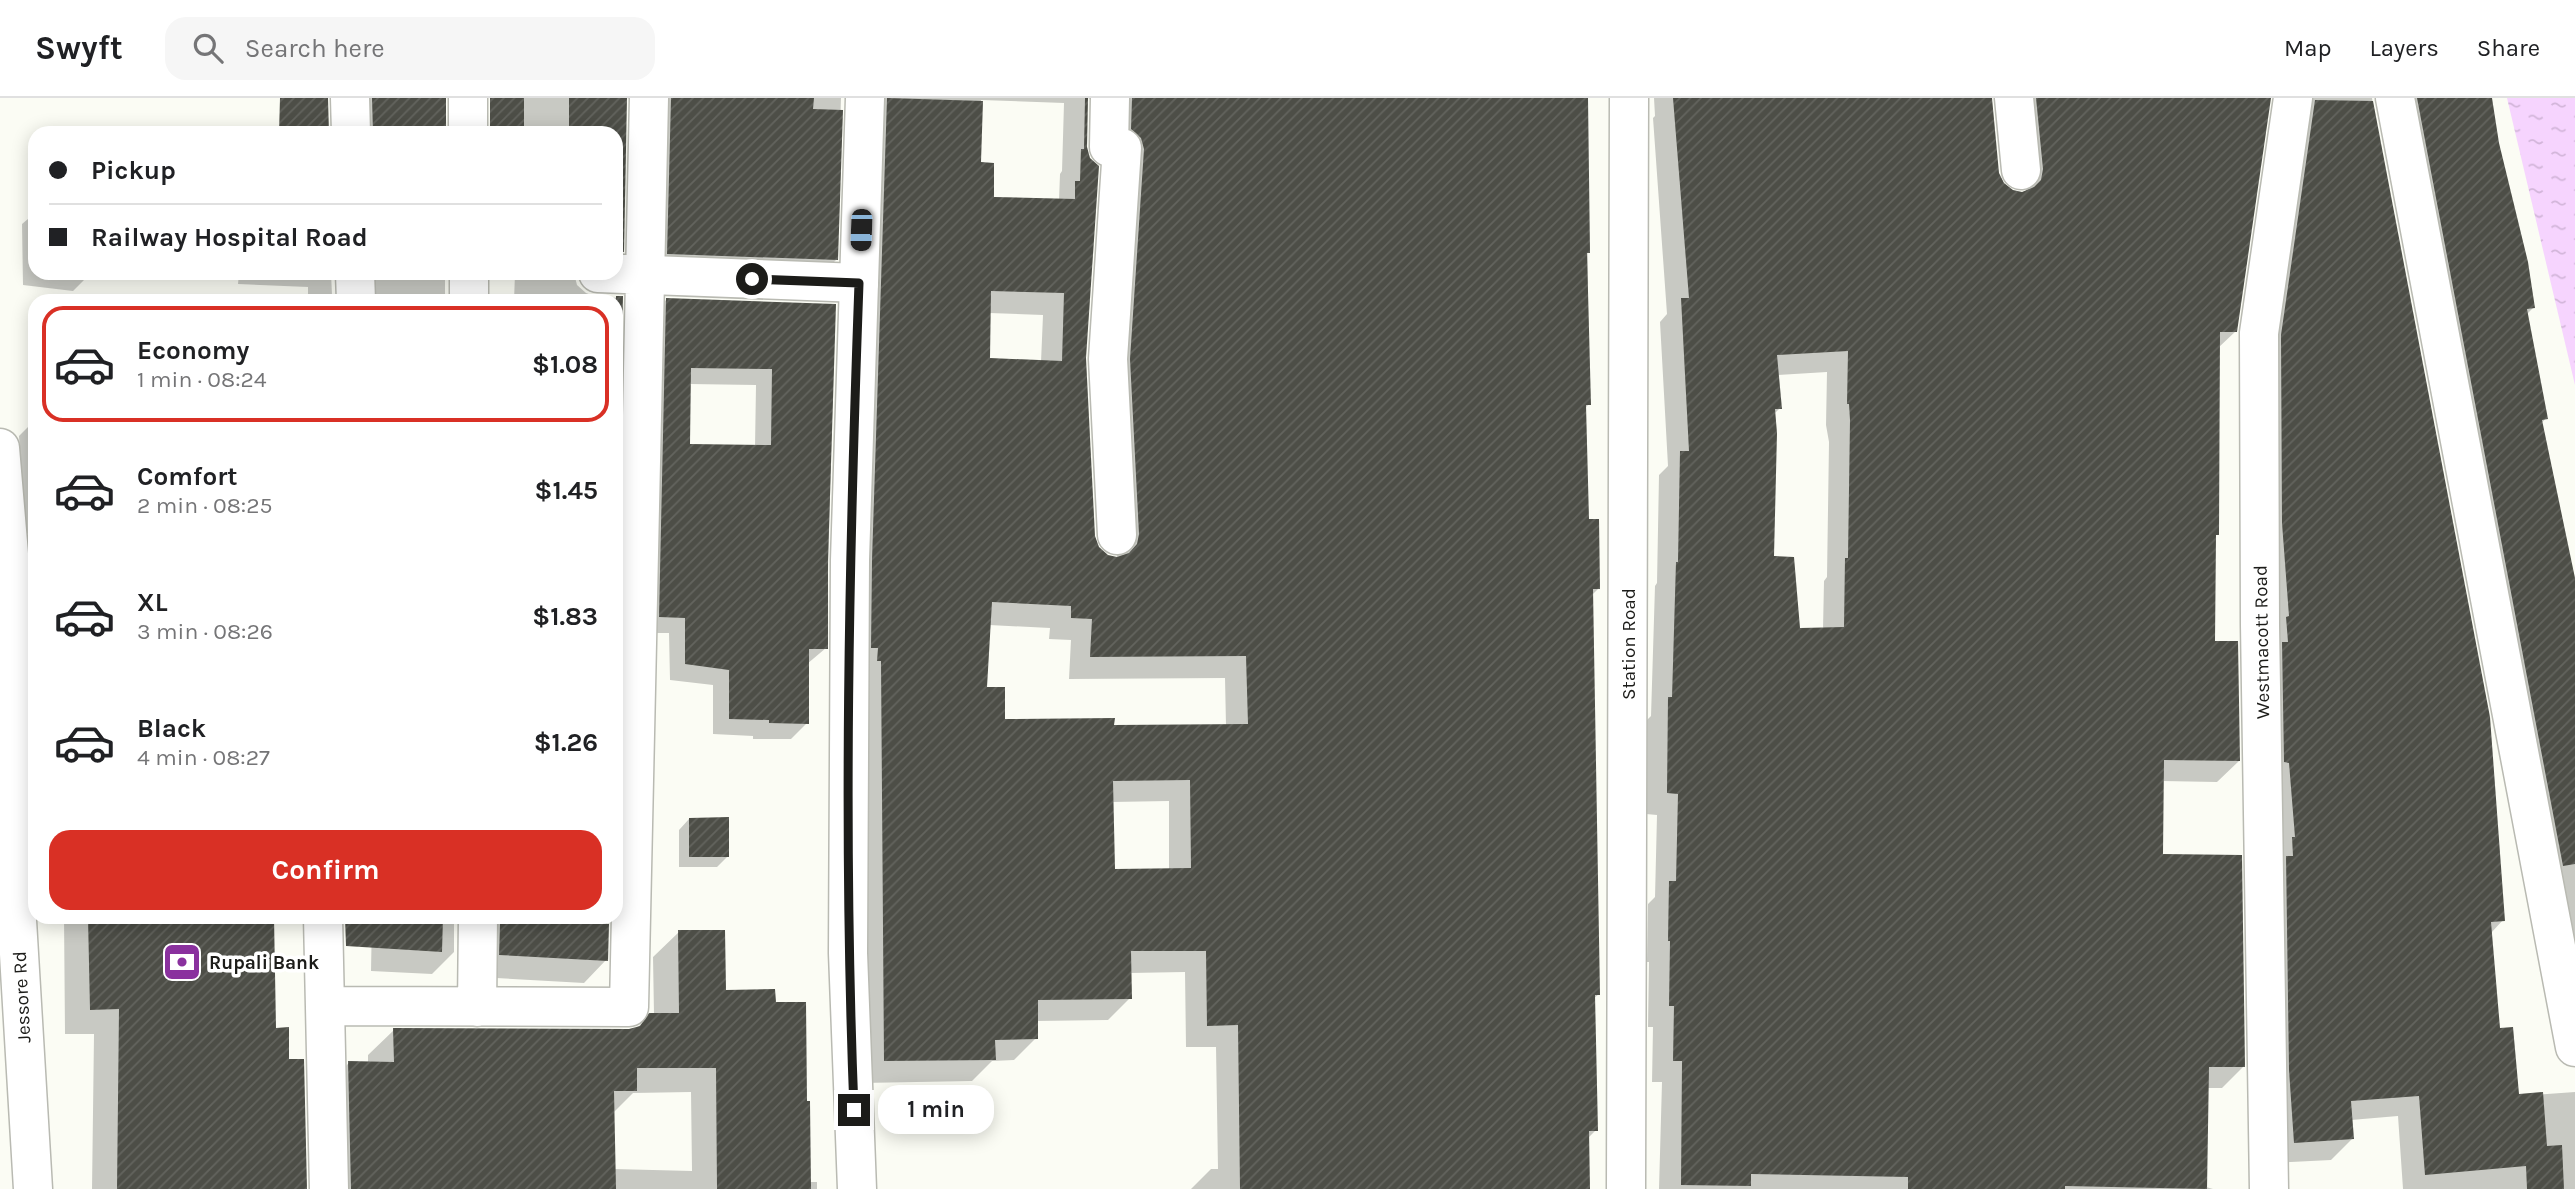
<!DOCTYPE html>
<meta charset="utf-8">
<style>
:root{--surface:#fff;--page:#f6f6f6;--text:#202124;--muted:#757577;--line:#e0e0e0;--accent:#d93025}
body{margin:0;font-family:Karla,sans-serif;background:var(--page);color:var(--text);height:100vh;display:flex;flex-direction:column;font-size:26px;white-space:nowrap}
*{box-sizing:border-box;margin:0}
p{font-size:23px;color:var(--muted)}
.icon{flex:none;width:38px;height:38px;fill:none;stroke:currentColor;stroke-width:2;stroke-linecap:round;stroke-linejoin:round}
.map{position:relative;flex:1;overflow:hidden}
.details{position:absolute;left:28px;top:196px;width:595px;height:630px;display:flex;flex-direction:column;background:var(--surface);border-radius:21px;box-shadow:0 4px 18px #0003}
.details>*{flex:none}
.guide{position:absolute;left:28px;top:28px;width:595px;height:154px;border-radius:21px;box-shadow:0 4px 18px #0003;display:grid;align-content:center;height:154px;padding:0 21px;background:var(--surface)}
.end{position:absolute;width:32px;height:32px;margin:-16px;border:9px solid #1c1c19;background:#fff;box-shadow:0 0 0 4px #fff}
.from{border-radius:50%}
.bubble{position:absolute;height:49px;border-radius:21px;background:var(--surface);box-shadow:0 4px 18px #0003;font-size:23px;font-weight:700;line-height:49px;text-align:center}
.car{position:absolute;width:21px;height:42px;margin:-21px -10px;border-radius:9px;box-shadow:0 0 5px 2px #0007;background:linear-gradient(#222 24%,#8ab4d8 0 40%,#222 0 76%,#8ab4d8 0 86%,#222 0)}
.guide b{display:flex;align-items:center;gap:24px;height:66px;font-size:26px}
.guide b+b{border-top:2px solid var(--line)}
.guide i{width:18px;height:18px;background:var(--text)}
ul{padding:12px 0 0;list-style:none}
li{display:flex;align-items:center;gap:21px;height:116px;margin:0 14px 10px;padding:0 7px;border:4px solid transparent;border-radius:21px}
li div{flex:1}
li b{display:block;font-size:26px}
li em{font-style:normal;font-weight:700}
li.current{border-color:var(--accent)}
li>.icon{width:63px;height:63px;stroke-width:1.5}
.cta{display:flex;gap:14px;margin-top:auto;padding:14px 21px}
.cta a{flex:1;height:80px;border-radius:21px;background:var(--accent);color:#fff;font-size:28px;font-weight:700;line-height:80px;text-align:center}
header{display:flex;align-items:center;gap:42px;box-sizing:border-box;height:98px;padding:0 35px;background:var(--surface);border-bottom:2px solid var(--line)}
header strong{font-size:33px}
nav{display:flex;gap:38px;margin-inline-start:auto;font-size:24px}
.search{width:490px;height:63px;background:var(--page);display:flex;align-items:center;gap:18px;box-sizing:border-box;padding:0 24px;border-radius:21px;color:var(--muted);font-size:26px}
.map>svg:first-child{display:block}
.water{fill:url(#water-ripples)}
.shadow{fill:#0003;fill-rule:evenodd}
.building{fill:url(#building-hatch);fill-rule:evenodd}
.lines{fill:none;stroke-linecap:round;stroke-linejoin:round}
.street-casing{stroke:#b9bab2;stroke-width:41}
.secondary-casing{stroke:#b9bab2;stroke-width:41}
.highway-casing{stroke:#b9bab2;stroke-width:41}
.street{stroke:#fff;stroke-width:38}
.secondary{stroke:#fff;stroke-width:38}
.highway{stroke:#fff;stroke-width:38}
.route{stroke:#1c1c19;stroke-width:9}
.labels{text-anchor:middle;stroke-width:7;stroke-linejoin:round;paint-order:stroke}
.street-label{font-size:19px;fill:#1c1c19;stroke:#fff}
.poi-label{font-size:19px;font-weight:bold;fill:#1c1c19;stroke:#fff;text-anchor:start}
</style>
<header>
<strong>Swyft</strong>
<div class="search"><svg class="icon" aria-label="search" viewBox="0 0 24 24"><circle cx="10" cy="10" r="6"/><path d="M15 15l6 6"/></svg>Search here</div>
<nav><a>Map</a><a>Layers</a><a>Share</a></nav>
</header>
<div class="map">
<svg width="2575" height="1091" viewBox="0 0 2575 1091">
<defs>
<pattern id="water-ripples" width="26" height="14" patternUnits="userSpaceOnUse" patternTransform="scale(1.75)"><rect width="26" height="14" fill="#f6d4fe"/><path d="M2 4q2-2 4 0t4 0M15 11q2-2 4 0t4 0" fill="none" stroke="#d2b5d9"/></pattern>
<pattern id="building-hatch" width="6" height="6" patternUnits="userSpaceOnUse" patternTransform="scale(1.75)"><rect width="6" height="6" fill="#4d4e47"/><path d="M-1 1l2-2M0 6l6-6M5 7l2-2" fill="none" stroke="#63645e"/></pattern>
</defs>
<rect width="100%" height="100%" fill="#fbfcf4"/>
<path class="water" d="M2507,0H2575V287Z"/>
<path class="shadow" d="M342,0H444V34L354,35Z
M509,0H625L622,153L616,159V35H512V32H508Z
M627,0H841L836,162L814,184L646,177L638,4Z
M844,0H1086L1084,262L1093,438L1097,449L1107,458L1117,460L1108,285L1122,75L1099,4L1088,0H1586L1589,306L1584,311L1587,423L1599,490L1591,498L1599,896L1593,901L1596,1032L1587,1041L1588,1091H1191L1211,1071H1218L1216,949H1186L1185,874L1130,875V900L1108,922L1036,923V940L1014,962L992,963L972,983L862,985L855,4ZM981,2L1064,5L1062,73L1060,76L1059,103L992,100L979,66ZM989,215L1043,217L1041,264L988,262ZM989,527L1050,530L1049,541L1071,542L1069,581L1225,580L1226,628L1112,629L1004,622L985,591ZM1169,703V772H1113L1112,704Z
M1654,0H1986L1999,186H2023L2029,0H2269L2236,233L2218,250L2213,545L2239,663L2217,684L2162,683L2161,757L2243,969L2222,990H2207L2206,1089L2213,1091H1659L1662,984H1652L1653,929H1648L1649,864H1647L1648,806L1655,799L1657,717L1646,716L1647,622L1651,618L1655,488L1657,485L1659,377L1668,368L1660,224L1667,216L1653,20L1655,18ZM1827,274L1826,327L1829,344L1827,479L1824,483L1823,531L1799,532L1772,460L1773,317L1780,310L1777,277Z
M2275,0H2372L2503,822L2491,835L2498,932L2517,998L2575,994V1091H2403L2398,1018L2351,1022L2353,1040L2331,1062L2273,1065Z
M2377,0H2488L2534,209L2526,217L2546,320L2541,326L2575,488V953Z
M35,115V175H83L84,182L73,193L23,187L22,126Z
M239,175H331L332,197L326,203H308V189L238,186Z
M345,175H445V203H358Z
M515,175H574L577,187L586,195L597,199L621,200L616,426V203H514Z
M667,201L835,208L826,550L807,566V625L791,641H753V638L713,636V587L670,582L669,535H644L651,218ZM689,286L756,287L755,349L688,348Z
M35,322V434L25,436L19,338Z
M35,574V674L14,675L12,598Z
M689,721L728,758L717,769H679V732Z
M64,819H272L274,932L288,963L305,1091H92L94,936H65Z
M372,819H454V854L432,876L371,873Z
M456,819H607L606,862L584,885L478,879L467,822Z
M679,834L724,894L774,906L805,1005L810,1084H817V1091H325L323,990L349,965H368V957L394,932L636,931L650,917H654L653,859ZM691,994L692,1073L614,1071L613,1015L633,995Z"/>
<path class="building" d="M280,0H328L329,35H279Z
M372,0H446V33L373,35Z
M490,0H524V30L490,31Z
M569,0H627L624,154H616V35H569Z
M671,0H814L813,11L843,12L838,162L667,156Z
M887,0L983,3L981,64L994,65V99L1075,101V83H1080L1081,51H1084L1085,0H1088L1087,49L1090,60L1099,68L1086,260L1095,438L1099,449L1108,457L1117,459L1129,455L1137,446L1139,436L1130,261L1144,51L1141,40L1131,31L1132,0H1588L1590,155H1587L1591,307H1586L1589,421H1599L1600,491H1593L1600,897H1595L1598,1033H1589L1590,1091H1240L1238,927L1207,928L1206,853H1131L1132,901L1038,902V941L995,942L996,962L884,963L881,563H877L878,550H871L872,462ZM991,193L1064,195L1062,263L990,260ZM992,504L1071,508V520L1092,521L1090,559L1246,558L1248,626L1114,627L1115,620L1005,621V589H987ZM1190,682L1191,770L1115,771L1113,683Z
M1673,0H1992L1999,75L2004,85L2013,92L2022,94L2034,89L2041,82L2043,71L2036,0H2271L2237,234H2220L2219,437H2216L2215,543H2238L2240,663L2164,662L2163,756L2242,757L2245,969H2209L2207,1091L2065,1088V1091H1908V1079L1751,1076V1088L1681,1087L1682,963H1673L1674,908H1669L1670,843H1668L1669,783H1676L1678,696L1667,695L1668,599H1672L1676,464H1678L1680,353H1689L1681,200H1689ZM1848,253L1847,306H1849L1850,322L1848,460H1845L1844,529L1800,530L1794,459L1774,458L1777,335L1775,311H1782L1777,257Z
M2417,0H2492L2499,45L2528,164L2535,210L2527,211L2548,321L2542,322L2575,480V766L2563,768Z
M2315,2L2373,3L2490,619L2505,823L2491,824L2500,930L2513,929L2519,996L2543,994L2547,1048L2562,1047L2564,1091H2527L2526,1068L2425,1077L2419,998L2351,1003L2354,1041L2294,1045L2289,972L2286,758H2293L2292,739H2295L2289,665L2284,664L2282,544H2288L2286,519L2289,518L2282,425L2281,237Z
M616,198H623L616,505Z
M666,200L836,206L828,462V551H809V626L769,625V622L729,621V572L685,566V520L659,519ZM691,270L772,271L771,347L690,346Z
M729,719V759H689V720Z
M88,819H274L276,930L289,929V961H304L307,1091H117L119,911L90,912Z
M345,819H443L442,854L346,848Z
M500,826H609L608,863L499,857Z
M678,832H725L726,892L775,891L776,904H806L807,1003H810L811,1091H717L716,970H637V993H614L616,1091H351L348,963L394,964L393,930L629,931L640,928L649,915H679Z"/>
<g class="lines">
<defs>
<path id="street" d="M350,0L351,35
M468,0V35
M1110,0L1109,49L1122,50L1108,261L1117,437
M2014,0L2021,72
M2395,0L2575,949
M355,175L356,203
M469,175V203
M598,175L859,185
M323,819L329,1091
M325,908L629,909L649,0
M477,909L478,819
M2269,1091L2260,527L2259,235L2293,0"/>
<path id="secondary" d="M857,1091L848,855L850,462L865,0
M1626,1091L1629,0"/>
<path id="highway" d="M0,350L9,456L10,705L33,1091"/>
</defs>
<use href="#street" class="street-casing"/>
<use href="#secondary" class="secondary-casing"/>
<use href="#highway" class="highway-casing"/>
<use href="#street" class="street"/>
<use href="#secondary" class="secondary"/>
<use href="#highway" class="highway"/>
</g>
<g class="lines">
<path class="route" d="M752,181L859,185C849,460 843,736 854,1012"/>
</g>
<defs>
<symbol id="bank-square" viewBox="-11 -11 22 22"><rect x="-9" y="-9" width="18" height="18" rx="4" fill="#8a319e" stroke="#fff"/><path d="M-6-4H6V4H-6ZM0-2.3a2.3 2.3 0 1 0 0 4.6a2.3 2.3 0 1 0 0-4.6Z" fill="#fff"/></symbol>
</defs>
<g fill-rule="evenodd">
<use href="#bank-square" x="160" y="842" width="44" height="44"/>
</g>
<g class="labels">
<g class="street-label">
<text transform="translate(2261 544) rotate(-91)" y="7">Westmacott Road</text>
<text transform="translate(1628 546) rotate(-90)" y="7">Station Road</text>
<text transform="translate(21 899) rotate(-93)" y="7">Jessore Rd</text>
</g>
<g class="poi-label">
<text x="209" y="871">Rupali Bank</text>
</g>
</g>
</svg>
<i class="end from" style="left:752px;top:181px"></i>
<i class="end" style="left:854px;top:1012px"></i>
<div class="bubble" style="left:878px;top:987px;width:116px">1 min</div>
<i class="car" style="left:861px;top:132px;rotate:182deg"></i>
<div class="guide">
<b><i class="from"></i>Pickup</b>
<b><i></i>Railway Hospital Road</b>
</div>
<section class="details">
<ul>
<li class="current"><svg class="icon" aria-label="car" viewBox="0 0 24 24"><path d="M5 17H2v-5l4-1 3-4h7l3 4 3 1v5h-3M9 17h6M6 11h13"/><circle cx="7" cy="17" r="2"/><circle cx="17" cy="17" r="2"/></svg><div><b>Economy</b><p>1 min · 08:24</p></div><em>$1.08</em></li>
<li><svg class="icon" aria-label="car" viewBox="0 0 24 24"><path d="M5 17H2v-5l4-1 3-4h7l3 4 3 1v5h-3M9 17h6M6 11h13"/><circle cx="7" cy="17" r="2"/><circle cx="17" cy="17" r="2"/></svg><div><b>Comfort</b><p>2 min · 08:25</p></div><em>$1.45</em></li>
<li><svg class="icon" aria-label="car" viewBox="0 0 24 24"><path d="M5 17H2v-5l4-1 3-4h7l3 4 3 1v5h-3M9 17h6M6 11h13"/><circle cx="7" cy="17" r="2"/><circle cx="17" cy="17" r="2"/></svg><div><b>XL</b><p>3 min · 08:26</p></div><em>$1.83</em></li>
<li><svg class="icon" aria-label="car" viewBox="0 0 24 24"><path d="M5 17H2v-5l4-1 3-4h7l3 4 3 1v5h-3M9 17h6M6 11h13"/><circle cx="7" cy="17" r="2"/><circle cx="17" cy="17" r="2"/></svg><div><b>Black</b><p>4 min · 08:27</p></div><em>$1.26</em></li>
</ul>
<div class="cta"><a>Confirm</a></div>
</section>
</div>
